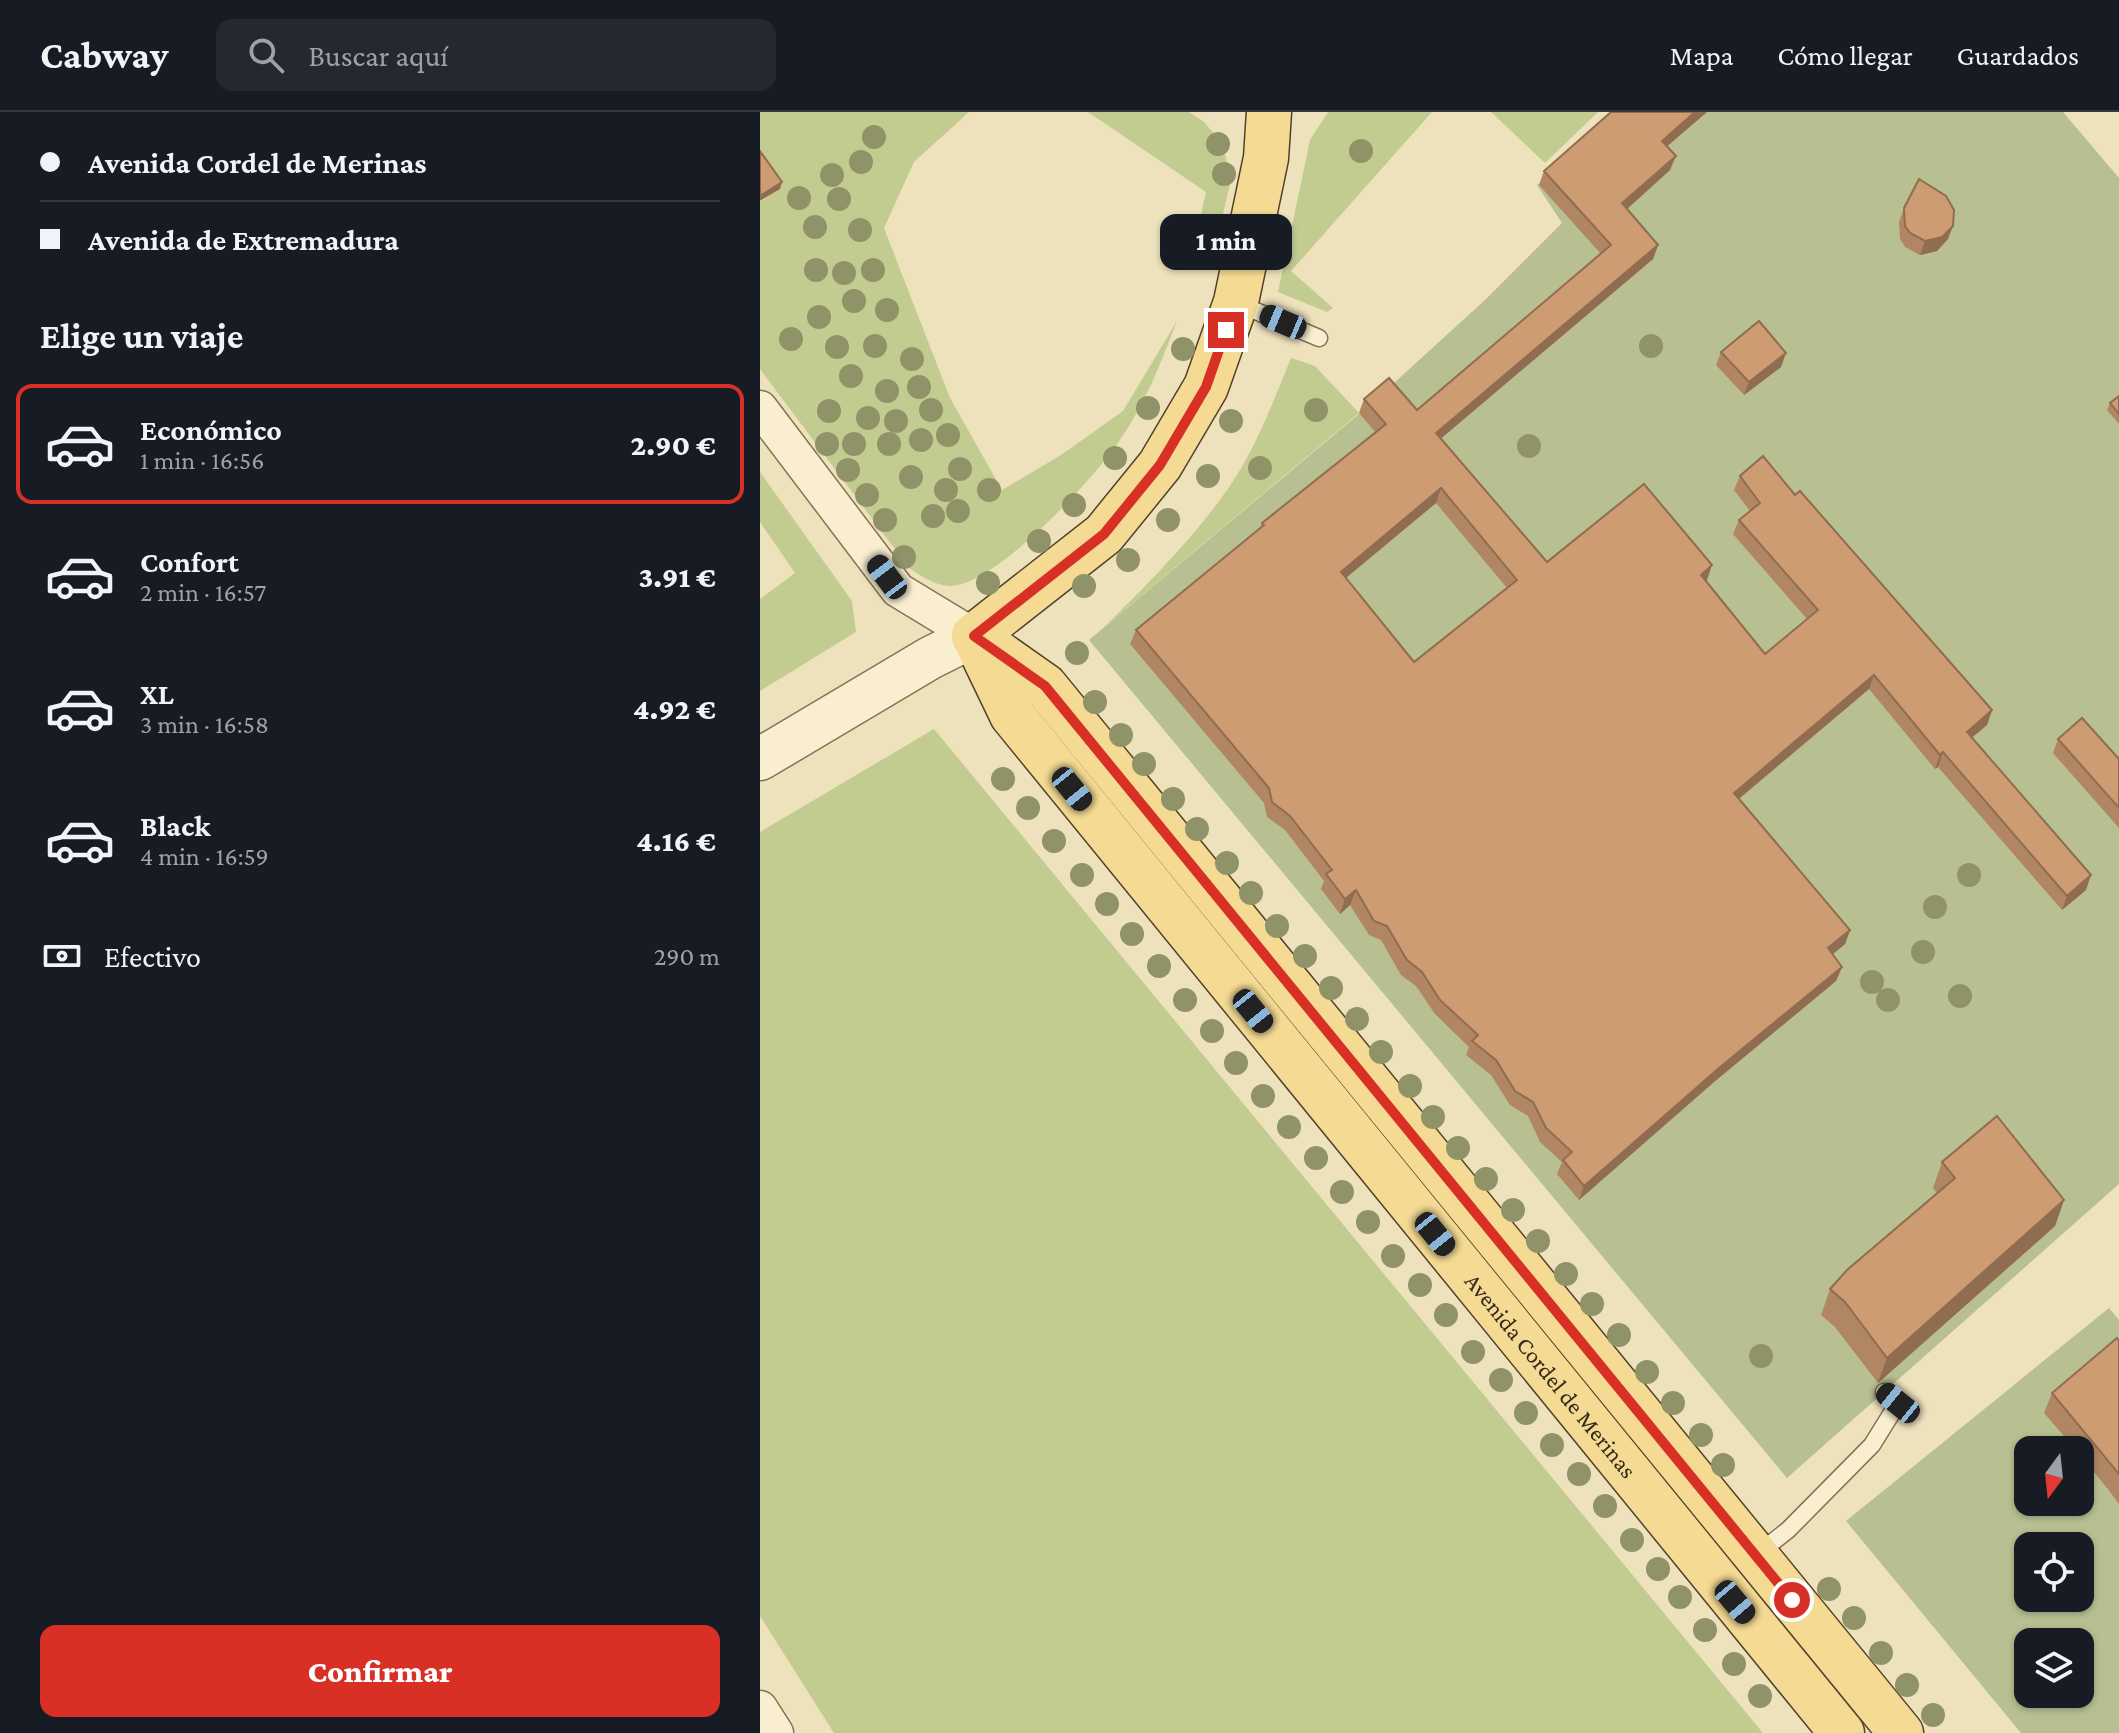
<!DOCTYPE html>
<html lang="es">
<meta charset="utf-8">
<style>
:root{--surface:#171b24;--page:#242831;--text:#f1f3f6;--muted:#9ea1a6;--line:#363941;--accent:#d93025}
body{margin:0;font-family:"Crimson Pro",serif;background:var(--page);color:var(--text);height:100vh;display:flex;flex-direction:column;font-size:30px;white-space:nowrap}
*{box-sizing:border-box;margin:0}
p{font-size:26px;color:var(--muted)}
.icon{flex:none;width:44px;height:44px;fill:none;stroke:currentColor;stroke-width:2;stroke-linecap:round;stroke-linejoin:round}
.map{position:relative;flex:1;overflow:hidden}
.details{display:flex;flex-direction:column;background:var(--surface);width:760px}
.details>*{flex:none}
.top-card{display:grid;align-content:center;height:176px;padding:0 40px;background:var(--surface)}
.needle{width:52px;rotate:195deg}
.controls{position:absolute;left:1254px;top:1324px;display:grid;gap:16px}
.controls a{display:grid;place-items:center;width:80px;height:80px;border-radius:16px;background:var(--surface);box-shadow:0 2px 6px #0004;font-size:40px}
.end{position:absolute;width:36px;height:36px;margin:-18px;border:10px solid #d93025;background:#fff;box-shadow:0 0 0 4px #fff}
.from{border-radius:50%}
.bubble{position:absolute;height:56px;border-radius:16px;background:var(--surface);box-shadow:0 2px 6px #0004;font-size:26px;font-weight:800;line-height:56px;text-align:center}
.car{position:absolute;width:24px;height:48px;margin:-24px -12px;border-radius:10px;box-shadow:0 0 6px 2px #0007;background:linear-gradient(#222 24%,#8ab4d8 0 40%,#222 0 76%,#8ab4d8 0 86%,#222 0)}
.top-card b{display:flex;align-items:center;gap:28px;height:76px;font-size:30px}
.top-card b+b{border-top:2px solid var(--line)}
.top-card i{width:20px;height:20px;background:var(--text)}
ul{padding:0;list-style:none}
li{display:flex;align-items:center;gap:24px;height:120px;margin:0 16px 12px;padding:0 24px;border:4px solid transparent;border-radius:16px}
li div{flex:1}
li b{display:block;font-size:30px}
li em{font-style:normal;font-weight:800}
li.current{border-color:var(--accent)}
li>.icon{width:72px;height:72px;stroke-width:1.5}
h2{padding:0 40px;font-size:36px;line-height:96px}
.pay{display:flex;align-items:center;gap:20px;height:88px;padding:0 40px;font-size:30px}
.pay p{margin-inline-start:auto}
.button{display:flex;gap:16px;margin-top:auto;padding:16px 40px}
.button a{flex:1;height:92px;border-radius:16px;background:var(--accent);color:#fff;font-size:32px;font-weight:800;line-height:92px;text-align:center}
header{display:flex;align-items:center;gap:48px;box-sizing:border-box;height:112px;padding:0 40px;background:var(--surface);border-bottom:2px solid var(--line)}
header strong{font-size:38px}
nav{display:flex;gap:44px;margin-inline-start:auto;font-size:28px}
.search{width:560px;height:72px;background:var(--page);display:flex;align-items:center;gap:20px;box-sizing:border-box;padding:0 28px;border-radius:16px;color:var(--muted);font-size:30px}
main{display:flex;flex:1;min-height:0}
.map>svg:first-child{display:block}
.green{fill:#c2cc91}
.cemetery{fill:#b8c091;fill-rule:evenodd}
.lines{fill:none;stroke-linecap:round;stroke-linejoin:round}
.service-casing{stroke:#867256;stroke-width:19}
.minor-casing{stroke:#867256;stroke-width:37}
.tertiary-casing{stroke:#867256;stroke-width:45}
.primary-casing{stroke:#53402b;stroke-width:47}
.service{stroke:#f9efd0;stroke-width:16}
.minor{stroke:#f9efd0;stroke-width:34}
.tertiary{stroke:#f9efd0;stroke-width:42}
.primary{stroke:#f4da92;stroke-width:44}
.tree{fill:#909367}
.wall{fill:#b18662;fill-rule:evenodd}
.shaded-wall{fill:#906d50}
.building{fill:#ce9c72;stroke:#906d50;stroke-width:2;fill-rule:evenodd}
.route{stroke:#d93025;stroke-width:10}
.labels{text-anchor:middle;stroke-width:8;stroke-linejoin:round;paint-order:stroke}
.street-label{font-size:24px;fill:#35291b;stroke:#f6eccc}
</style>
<header>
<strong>Cabway</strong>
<div class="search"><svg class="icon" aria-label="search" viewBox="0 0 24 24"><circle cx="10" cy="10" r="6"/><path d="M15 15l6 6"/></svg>Buscar aquí</div>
<nav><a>Mapa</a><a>Cómo llegar</a><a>Guardados</a></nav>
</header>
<main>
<section class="details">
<div class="top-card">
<b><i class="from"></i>Avenida Cordel de Merinas</b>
<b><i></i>Avenida de Extremadura</b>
</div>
<h2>Elige un viaje</h2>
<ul>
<li class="current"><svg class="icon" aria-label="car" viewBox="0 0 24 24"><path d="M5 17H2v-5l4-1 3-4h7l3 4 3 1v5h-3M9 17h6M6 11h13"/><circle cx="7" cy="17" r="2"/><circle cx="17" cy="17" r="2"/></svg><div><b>Económico</b><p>1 min · 16:56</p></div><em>2.90 €</em></li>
<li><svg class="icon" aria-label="car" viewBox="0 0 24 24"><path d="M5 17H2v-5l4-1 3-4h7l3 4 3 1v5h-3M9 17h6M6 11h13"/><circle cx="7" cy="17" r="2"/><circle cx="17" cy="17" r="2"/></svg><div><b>Confort</b><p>2 min · 16:57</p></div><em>3.91 €</em></li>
<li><svg class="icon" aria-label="car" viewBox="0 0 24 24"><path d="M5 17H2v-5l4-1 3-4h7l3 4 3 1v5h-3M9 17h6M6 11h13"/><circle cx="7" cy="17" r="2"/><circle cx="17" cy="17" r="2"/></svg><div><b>XL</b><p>3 min · 16:58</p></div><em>4.92 €</em></li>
<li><svg class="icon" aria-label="car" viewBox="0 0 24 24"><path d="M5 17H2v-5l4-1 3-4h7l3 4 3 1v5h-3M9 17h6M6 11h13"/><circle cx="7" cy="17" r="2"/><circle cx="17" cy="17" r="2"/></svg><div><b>Black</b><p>4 min · 16:59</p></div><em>4.16 €</em></li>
</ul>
<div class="pay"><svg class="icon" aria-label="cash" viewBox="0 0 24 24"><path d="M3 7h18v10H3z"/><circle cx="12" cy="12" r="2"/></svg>Efectivo<p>290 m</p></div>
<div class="button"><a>Confirmar</a></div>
</section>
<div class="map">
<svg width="1359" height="1621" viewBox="0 0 1359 1621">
<rect width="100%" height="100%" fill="#eee2bd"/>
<path class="green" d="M0,0H209L154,50L124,116L190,286L242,378L301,343L363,299L417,209C401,251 384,294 358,331C333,367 233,477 188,474C173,472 161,464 149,456L0,257V90L19,77L0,50Z
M328,0H429L444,10L457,25L464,38L471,68L455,136L435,129L446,80Z
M568,0H672L531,159L573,196L567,200L518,180L550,28Z
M731,0H838L785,51Z
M531,246L555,254L599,301L343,516C390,470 450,410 483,353C502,319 516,283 531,246Z
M0,360L92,489L96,520L0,579V487L35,461L0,410Z
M174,617L1003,1621H74L0,1504V720Z"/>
<path class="cemetery" d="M860,0H1303L1359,66V1072L1027,1366L329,528L612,291L725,188L802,111L777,73Z
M1349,1196L1359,1208V1621H1261L1086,1409ZM1268,1338H1320V1390H1268ZM1268,1434H1320V1486H1268ZM1268,1530H1320V1582H1268Z"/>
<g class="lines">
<defs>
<path id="service" d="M477,191L559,226
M995,1444L1028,1418L1112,1333L1138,1291L1124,1280"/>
<path id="minor" d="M0,296L138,478L214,524
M0,1596L16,1621"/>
<path id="tertiary" d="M0,647L170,546L214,524"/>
<g id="primary">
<path d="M214,524L285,574L1141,1621"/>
<path d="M214,524L344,422L400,353L446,275L476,190L506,46L509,0"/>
<path id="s1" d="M215,526L252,603L1082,1621"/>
</g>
</defs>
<use href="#service" class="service-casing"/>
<use href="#minor" class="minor-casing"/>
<use href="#tertiary" class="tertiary-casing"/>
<use href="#primary" class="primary-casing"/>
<use href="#service" class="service"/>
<use href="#minor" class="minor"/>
<use href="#tertiary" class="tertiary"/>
<use href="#primary" class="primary"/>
</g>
<g class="tree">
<circle cx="114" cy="25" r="12"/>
<circle cx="458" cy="32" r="12"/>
<circle cx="601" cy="39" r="12"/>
<circle cx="101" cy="50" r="12"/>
<circle cx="464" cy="62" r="12"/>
<circle cx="72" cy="63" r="12"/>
<circle cx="39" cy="86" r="12"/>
<circle cx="79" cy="87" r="12"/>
<circle cx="456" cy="114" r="12"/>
<circle cx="55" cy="115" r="12"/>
<circle cx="100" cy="118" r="12"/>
<circle cx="56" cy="158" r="12"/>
<circle cx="113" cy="158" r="12"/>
<circle cx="84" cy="161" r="12"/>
<circle cx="94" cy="189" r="12"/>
<circle cx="127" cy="198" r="12"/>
<circle cx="59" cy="205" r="12"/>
<circle cx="31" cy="227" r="12"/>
<circle cx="115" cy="234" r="12"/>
<circle cx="891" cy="234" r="12"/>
<circle cx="77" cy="235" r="12"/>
<circle cx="423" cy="237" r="12"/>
<circle cx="152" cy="247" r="12"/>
<circle cx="91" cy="264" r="12"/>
<circle cx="159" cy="275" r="12"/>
<circle cx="127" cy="279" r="12"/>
<circle cx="388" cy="296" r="12"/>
<circle cx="171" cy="298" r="12"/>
<circle cx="556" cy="298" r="12"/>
<circle cx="69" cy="299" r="12"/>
<circle cx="108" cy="306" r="12"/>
<circle cx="136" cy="309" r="12"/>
<circle cx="471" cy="309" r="12"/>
<circle cx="188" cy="323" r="12"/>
<circle cx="161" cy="328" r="12"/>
<circle cx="67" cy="332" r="12"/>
<circle cx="94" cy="332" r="12"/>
<circle cx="129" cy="332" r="12"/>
<circle cx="769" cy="334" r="12"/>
<circle cx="355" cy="346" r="12"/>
<circle cx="500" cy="356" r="12"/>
<circle cx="200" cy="357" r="12"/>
<circle cx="88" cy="358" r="12"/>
<circle cx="448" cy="364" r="12"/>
<circle cx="151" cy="365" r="12"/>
<circle cx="186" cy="378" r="12"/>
<circle cx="229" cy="378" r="12"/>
<circle cx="107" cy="383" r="12"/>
<circle cx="314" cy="393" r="12"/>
<circle cx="198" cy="399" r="12"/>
<circle cx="173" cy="404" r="12"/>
<circle cx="125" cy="408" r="12"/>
<circle cx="408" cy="408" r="12"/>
<circle cx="279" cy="429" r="12"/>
<circle cx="144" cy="445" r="12"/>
<circle cx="368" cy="448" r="12"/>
<circle cx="228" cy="471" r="12"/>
<circle cx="324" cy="474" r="12"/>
<circle cx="317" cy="541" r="12"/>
<circle cx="335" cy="590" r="12"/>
<circle cx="361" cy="623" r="12"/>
<circle cx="384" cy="652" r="12"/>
<circle cx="243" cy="667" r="12"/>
<circle cx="413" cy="687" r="12"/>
<circle cx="268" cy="696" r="12"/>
<circle cx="437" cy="717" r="12"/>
<circle cx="294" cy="729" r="12"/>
<circle cx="467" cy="751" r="12"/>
<circle cx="322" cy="763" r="12"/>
<circle cx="1209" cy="763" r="12"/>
<circle cx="491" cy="781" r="12"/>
<circle cx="347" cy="792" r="12"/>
<circle cx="1175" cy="795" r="12"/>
<circle cx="517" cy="814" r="12"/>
<circle cx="372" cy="822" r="12"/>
<circle cx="1163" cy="840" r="12"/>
<circle cx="545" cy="844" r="12"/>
<circle cx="399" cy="854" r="12"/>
<circle cx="1112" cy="870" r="12"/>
<circle cx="571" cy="876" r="12"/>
<circle cx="1200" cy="884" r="12"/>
<circle cx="425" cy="888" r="12"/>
<circle cx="1128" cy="888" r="12"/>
<circle cx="597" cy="907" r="12"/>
<circle cx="452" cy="919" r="12"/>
<circle cx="621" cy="940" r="12"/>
<circle cx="476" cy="951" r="12"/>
<circle cx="650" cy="974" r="12"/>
<circle cx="503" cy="984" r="12"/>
<circle cx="673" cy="1005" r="12"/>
<circle cx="529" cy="1015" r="12"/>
<circle cx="698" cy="1036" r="12"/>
<circle cx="556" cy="1046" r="12"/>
<circle cx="726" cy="1067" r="12"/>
<circle cx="582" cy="1080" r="12"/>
<circle cx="753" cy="1098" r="12"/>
<circle cx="608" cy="1110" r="12"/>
<circle cx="778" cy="1129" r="12"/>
<circle cx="633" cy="1144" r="12"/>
<circle cx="806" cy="1162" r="12"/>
<circle cx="660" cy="1173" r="12"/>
<circle cx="832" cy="1192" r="12"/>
<circle cx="686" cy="1203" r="12"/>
<circle cx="859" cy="1223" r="12"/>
<circle cx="713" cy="1240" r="12"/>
<circle cx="1001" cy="1244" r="12"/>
<circle cx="887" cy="1260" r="12"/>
<circle cx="741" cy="1268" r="12"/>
<circle cx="913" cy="1291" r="12"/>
<circle cx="766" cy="1301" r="12"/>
<circle cx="941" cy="1323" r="12"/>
<circle cx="792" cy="1333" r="12"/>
<circle cx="963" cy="1353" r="12"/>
<circle cx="819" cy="1362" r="12"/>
<circle cx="845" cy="1394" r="12"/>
<circle cx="872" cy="1428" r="12"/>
<circle cx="898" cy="1457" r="12"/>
<circle cx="1069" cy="1477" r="12"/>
<circle cx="920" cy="1485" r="12"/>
<circle cx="1094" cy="1506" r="12"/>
<circle cx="945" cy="1518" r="12"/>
<circle cx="1121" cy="1541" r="12"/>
<circle cx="974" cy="1552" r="12"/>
<circle cx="1147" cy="1573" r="12"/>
<circle cx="1000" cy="1584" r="12"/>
<circle cx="1173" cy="1603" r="12"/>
</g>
<path class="wall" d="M851,0H947L907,34L910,58L867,97L898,133L893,147L681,326L787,450L947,468L946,469L1005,542L1047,507L973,422L979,408L990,399L974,378L980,364L1035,383L1232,598L1227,613L1212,625L1326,778L1302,798L1178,655L1175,657L1109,577L979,687L1090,818L1085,832L1073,842L1082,855L1076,869L954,970L819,1088L797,1062L802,1050L780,1030L768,1004L750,993L731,963L706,943L709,935L675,902L656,874L641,863L621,828L609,823L590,793L580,802L561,777L564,769L525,718L507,705L504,691L370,532L376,518L500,416L502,411L616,321L599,301L604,287L657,298L841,142L779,73L784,59ZM676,391L747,476L654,550L586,466Z
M1144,96L1188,127L1177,139L1160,143L1145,135L1140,127L1139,110Z
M961,240L1021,255L984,283L956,253Z
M1359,284V312L1347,298L1350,291Z
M1298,627L1359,647V716L1293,641Z
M1182,1050L1304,1088L1295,1114L1118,1271L1075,1215L1061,1203L1070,1177L1177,1081L1173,1076Z
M1359,1229V1392L1347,1376L1320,1343V1338H1316L1284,1301L1292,1281Z"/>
<path class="shaded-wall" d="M935,0H947L897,43L902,29Z
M916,44L910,58L857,106L862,91Z
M22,70L20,77L0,89V84Z
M1193,114L1188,127L1177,139L1160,143L1165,129Z
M898,133L893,147L671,335L676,321Z
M1026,241L1021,255L984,283L989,270Z
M681,376L676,391L576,474L581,460Z
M952,453L947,468L936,477L941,463Z
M1114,563L1109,577L969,695L974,681Z
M1232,598L1227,613L1202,634L1207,620Z
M1183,640L1178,655L1175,657L1180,643Z
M1331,763L1326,778L1302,798L1307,784Z
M596,778L590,793L580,802L585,787Z
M1090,818L1085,832L1063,850L1068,836Z
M1082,855L1076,869L954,970L819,1088L824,1074L959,956Z
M1304,1088L1295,1114L1118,1271L1127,1246Z"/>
<path class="building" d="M851,0H935L902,29L916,44L862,91L898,133L676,321L787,450L884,372L952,453L941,463L1005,542L1058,498L979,408L1000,391L980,364L1003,344L1035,383L1040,379L1232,598L1207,620L1331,763L1307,784L1183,640L1180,643L1114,563L974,681L1090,818L1068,836L1082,855L959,956L824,1074L803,1048L812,1040L786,1016L773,990L755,979L736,948L712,929L718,923L680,888L662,860L647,848L627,814L614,809L596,778L585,787L566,762L572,758L530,704L512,690L509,676L376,518L504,413L502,411L626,312L604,287L629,266L657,298L851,133L784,59ZM681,376L757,468L654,550L581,460Z
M0,39L22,70L0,84Z
M1159,67L1186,84L1194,98L1193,114L1182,125L1165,129L1150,121L1145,114L1144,96Z
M999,209L1026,241L989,270L961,240Z
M1359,284V302L1350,291Z
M1322,606L1359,647V696L1298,627Z
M1237,1004L1304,1088L1127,1246L1085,1190L1070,1177L1087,1158L1195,1066L1182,1050Z
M1357,1226L1359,1229V1362L1292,1281Z"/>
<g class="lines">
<path class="route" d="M466,218L446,275L400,353L344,422L214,524L285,574L1032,1488"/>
</g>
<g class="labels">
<g class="street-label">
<text dy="8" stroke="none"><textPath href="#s1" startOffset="938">Avenida Cordel de Merinas</textPath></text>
</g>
</g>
</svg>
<div class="controls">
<a><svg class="needle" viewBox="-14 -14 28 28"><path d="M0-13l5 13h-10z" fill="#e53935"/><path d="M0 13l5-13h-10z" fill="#9ea1a6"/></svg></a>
<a><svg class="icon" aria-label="locate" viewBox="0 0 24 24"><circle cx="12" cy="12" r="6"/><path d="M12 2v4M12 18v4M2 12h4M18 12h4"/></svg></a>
<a><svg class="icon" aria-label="layers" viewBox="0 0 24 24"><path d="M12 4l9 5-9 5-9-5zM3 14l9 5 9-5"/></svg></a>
</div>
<i class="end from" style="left:1032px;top:1488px"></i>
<i class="end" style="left:466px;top:218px"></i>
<div class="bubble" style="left:400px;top:102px;width:132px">1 min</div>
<i class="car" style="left:523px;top:210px;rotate:293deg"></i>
<i class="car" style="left:127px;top:465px;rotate:323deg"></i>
<i class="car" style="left:312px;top:677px;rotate:141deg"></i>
<i class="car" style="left:493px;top:899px;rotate:141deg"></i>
<i class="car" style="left:675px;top:1122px;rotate:141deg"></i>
<i class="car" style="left:1138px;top:1291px;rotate:309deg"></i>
<i class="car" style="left:975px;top:1490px;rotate:140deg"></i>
</div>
</main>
